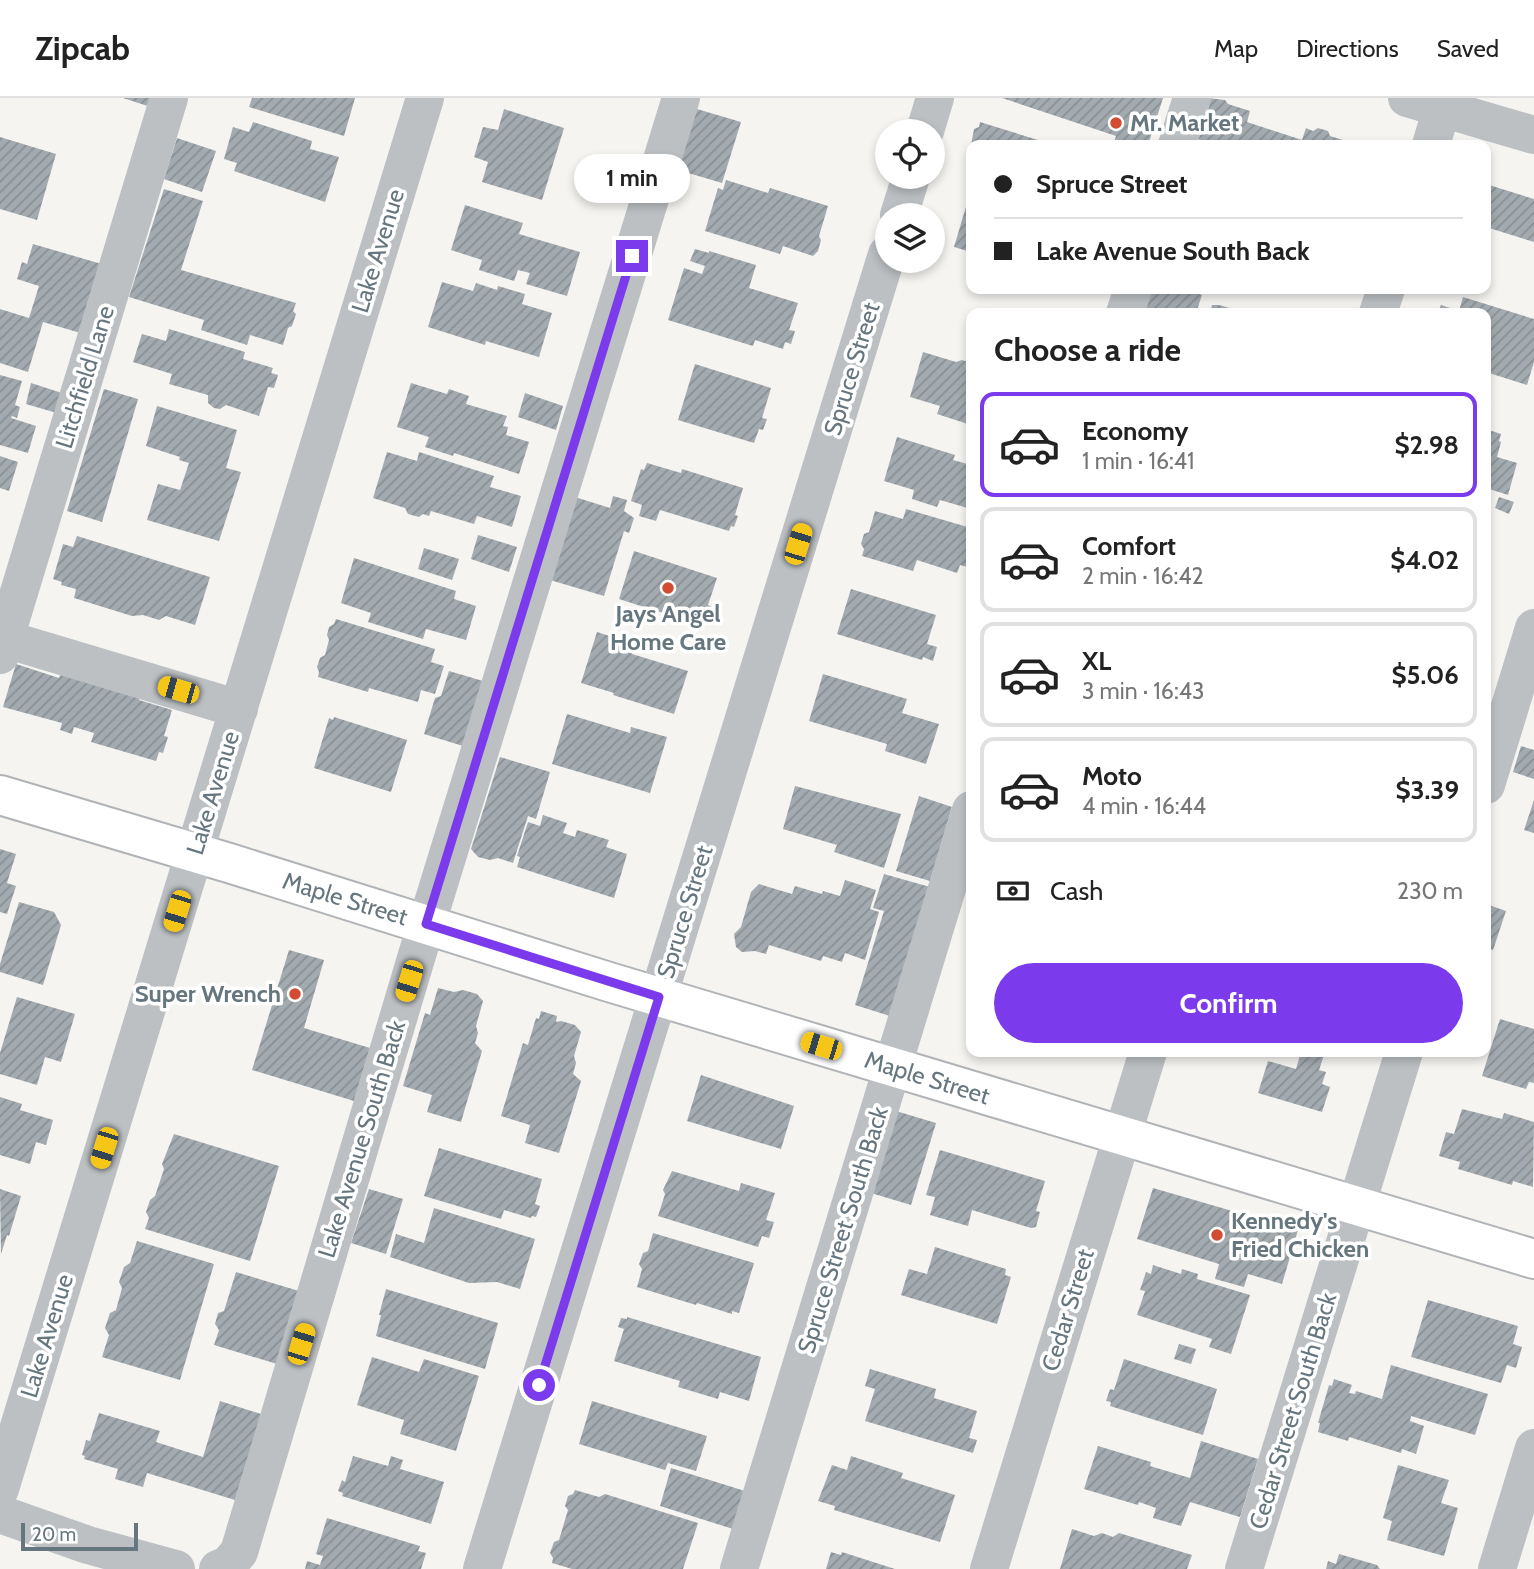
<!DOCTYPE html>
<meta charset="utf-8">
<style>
:root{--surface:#fff;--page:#f6f6f6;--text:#222;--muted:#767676;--line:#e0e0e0;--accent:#7c3aed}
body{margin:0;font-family:Cabin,sans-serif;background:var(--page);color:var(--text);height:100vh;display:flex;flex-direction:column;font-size:26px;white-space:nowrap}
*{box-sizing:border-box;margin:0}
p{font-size:23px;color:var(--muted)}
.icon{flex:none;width:38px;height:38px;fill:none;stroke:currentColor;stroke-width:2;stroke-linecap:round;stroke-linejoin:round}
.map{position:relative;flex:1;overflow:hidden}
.details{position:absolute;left:966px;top:210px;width:525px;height:749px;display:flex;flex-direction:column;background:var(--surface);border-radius:14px;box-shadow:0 4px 10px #0003}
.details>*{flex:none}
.hud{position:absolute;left:966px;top:42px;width:525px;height:154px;border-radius:14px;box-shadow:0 4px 10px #0003;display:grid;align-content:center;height:154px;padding:0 28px;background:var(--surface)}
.controls{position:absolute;left:875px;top:21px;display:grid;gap:14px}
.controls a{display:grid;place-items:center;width:70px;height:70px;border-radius:50%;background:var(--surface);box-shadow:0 4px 10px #0003;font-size:35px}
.scale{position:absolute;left:21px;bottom:18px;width:117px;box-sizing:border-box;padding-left:7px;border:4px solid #66767f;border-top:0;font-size:19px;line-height:24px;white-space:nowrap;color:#66767f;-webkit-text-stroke:5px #fff;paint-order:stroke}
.end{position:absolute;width:32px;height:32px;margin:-16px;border:9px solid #7c3aed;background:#fff;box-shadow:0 0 0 4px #fff}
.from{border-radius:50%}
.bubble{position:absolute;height:49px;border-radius:24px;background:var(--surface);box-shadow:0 4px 10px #0003;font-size:23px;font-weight:700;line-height:49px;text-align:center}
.car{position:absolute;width:21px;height:42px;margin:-21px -10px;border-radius:9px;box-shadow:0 0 5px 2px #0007;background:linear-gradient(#f5c518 24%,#345 0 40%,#f5c518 0 76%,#345 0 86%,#f5c518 0)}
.hud b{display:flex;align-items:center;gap:24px;height:66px;font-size:26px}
.hud b+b{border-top:2px solid var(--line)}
.hud i{width:18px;height:18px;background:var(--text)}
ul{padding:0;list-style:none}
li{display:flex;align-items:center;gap:21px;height:105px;margin:0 14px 10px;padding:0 14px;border:4px solid var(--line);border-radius:14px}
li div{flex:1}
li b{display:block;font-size:26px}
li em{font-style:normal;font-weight:700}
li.active{border-color:var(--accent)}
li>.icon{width:63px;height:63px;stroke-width:1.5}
h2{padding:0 28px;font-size:32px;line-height:84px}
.pay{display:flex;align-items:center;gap:18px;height:77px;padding:0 28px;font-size:26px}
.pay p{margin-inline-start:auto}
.cta{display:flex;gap:14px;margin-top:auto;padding:14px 28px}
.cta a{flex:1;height:80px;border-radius:42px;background:var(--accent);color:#fff;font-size:28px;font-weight:700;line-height:80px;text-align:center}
header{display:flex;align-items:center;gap:42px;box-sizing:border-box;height:98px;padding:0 35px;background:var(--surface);border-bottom:2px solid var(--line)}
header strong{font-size:33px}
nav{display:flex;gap:38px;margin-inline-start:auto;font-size:24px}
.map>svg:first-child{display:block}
.building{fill:url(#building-hatch)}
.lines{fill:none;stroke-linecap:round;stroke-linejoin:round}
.major-casing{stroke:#b0b4b7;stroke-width:42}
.minor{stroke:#bcc0c3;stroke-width:38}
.major{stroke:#fff;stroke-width:38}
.route{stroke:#7c3aed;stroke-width:9}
.poi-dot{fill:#d24c34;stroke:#fff;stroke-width:2.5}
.labels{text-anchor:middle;stroke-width:7;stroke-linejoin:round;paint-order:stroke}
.poi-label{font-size:24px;font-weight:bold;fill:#66767f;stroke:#fff;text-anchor:start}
.street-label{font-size:24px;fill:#66767f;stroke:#fff}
</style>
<header>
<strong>Zipcab</strong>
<nav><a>Map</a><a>Directions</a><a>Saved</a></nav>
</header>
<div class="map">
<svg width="1534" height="1471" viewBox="0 0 1534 1471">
<defs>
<pattern id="building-hatch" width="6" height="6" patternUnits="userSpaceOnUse" patternTransform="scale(1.75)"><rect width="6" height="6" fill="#a4abb0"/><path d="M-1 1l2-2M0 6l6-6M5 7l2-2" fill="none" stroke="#899094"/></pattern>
</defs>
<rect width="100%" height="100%" fill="#f5f4f1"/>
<path class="building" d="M123,0H157L154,10Z
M252,0H355L344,38L249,9Z
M1002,0H1163L1148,47H1113L1116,38Z
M1208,0L1225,2L1228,6L1250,13L1247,24L1302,42L1306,30L1313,33L1318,30L1328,33L1330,38L1359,47H1217L1194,40Z
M504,11L564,30L542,102L482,84L488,64L474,59L483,29L498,32Z
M697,11L741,24L722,85L678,72Z
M253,24L312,43L310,51L339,59L325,104L234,73L237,65L224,61L233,29L249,34Z
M980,24L1054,47H971L974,31L979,29Z
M0,39L56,56L37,122L0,111Z
M177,40L216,53L202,94L164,81Z
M726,82L768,95L770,90L828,108L819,138L821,142L818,153L813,158L783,148L780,156L705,133L718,90L723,92Z
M1486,86L1534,101V144L1486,129Z
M164,91L203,103L181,172L296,205L293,213L296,216L292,228L288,230L283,247L250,237L247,247L201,232L204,222L129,199Z
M968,102L971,103V154L954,149Z
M465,107L523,125L519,136L580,154L567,198L526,186L530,175L518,172L514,183L479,172L482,162L451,152Z
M33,146L105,167L84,236L43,224L28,274L0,265V211L29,220L39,188L17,181L22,164L27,166Z
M695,151L709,155V153L756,167L749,190L798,205L789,232L795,233L791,246L785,244L783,251L755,242L753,248L668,222L684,170L702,176L705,168L690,163Z
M442,184L473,193L476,185L497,192L498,188L525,196L522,206L552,215L539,259L486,243L485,247L428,229Z
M1145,191H1193L1192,194L1202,197L1196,215H1138Z
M1463,199L1534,221V264L1527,287L1486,274V215H1438L1441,207L1459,213Z
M1212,207H1219L1233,211L1232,215H1210Z
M169,231L245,254L243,261L273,270L271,275L278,277L274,290L268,289L259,318L226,307L220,311L214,310L208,305V297L169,286L172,276L133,264L142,236L166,243Z
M923,254L956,264L962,262L971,265V327L937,316L940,308L910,299Z
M695,266L771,290L762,320L767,321L763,332L759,331L754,345L678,322Z
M0,277L22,283L15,307L20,309L17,320L12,318L11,320L36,328L28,355L0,347Z
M31,285L65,296L60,316L26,306Z
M411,285L447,296L449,291L469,298L466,306L507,318L503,328L508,329L506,337L529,344L519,376L454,355L453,358L425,349L429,339L397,329Z
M104,291L138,301L102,424L67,413Z
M525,295L563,308L556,332L518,319Z
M157,308L237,332L226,370L241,374L219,443L147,422L158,386L180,392L189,365L179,362L180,359L146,348Z
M1486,331L1501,336L1499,343L1501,344L1497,359L1517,365L1508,397L1486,390Z
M897,339L955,357L953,362L971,367V411L940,402L937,409L912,401L914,392L884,383Z
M387,354L417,363L419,354L494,378L490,389L521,398L512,429L477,418L474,426L431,413L429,418L423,416L419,419L408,416L405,410L373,400Z
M0,358L18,364L9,393L0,390Z
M647,365L681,375L682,371L743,390L735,417L738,418L734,429L731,428L729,433L660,412L656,423L639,418L642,407L631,403L641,371L644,372Z
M613,398L627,402L624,413L634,420L629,435L624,433L604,498L550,482L575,399L610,410Z
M1499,399L1514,404L1509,416L1495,410Z
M906,411L971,430V470L960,467L957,475L917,462L913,473L862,458L864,451L861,446L864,436L869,434L875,413L903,421Z
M478,437L517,449L509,474L471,461Z
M77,438L210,479L195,527L166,518L159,522L143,517L132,518L74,500L76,491L61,487L62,484L53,481L63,446L73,449Z
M424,450L459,461L452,482L418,471Z
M634,453L717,480L708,507L712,509L708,522L704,521L701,527L619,501Z
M354,460L456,493L454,501L476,508L466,542L426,531L423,541L368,524L371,515L341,505Z
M851,491L936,517L927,546L937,549L933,563L923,559L922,562L837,536Z
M336,521L435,551L431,564L444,568L435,596L421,592L418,604L369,590L368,594L318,579L319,574L317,569L320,560L325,557L329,542L327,537L329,529L334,526Z
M597,534L635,546L632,556L688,573L674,616L613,597L614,595L581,585Z
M16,566L59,580L62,572L142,592L139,602L172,612L164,638L168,639L163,655L159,654L156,663L91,644L94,635L74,629L72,636L60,632L62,625L3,609Z
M449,573L483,583L463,648L424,636L435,600L441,598Z
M823,576L907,601L902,615L939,626L926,666L885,653L887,646L809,623Z
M567,616L630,635L631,629L667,639L650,695L552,666Z
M334,619L407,642L391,694L314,670L329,620L333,622Z
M1521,648L1534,652V681L1513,674Z
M500,659L550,674L536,721L528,718L513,765L498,760L490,762L478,759L471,751Z
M795,688L901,716L884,770L834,754L837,747L783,731Z
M919,698L952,709L930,783L896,773Z
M1534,702V735L1524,732Z
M543,717L567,725L563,735L575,739L577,732L609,742L606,749L627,756L614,800L517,769L520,759L517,758L528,724L540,728Z
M0,751L16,756L7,785L16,788L7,816L0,814Z
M884,776L930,789L890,918L855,907L884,813L873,810Z
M845,782L876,792L870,811L879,814L865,862L845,855L842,864L823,858L821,863L769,847L766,856L755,853L742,854L736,849L734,836L741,829L751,794L759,786L792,796L795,788L822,796L823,793L840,798Z
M19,804L54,814L61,827L43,887L0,874V866Z
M1486,806L1506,813L1493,852L1486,850Z
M289,852L324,862L304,930L370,950L354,1003L252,972Z
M438,890L454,894L463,892L477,896L483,903L476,928L478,935L475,945L482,953L461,1024L427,1014L432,997L403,988L425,915L430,917Z
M17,899L75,916L61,964L45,959L37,987L0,976V955Z
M541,913L557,918L556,924L561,923L575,927L581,934L574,958L576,965L573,976L581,983L559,1055L525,1045L530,1027L501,1018L523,945L528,947L536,920L539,921Z
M1500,921L1534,931V985L1529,984L1526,991L1482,978Z
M1301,954L1324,957L1319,972L1326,974L1322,986L1330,989L1322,1014L1258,995L1268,963L1296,971Z
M701,977L794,1008L781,1051L687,1023Z
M0,999L22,1006L20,1012L53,1022L46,1047L36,1044L30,1066L0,1057Z
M1462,1011L1502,1021L1504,1015L1534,1024L1533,1089L1513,1083L1512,1087L1458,1071L1460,1064L1439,1058L1446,1034L1454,1036Z
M896,1013L936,1025L911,1107L871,1095Z
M174,1036L279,1068L250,1163L145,1131L149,1120L146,1114L150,1102L155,1098L164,1071L162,1066Z
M439,1050L542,1081L535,1106L540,1108L536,1119L532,1118L531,1120L504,1112L501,1121L424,1098Z
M940,1052L1045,1083L1036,1113L1040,1114L1036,1129L1031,1130L972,1112L968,1128L930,1117L935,1099L926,1097Z
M672,1073L739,1093L741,1085L775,1095L766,1122L774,1124L769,1140L762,1138L758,1149L658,1118L665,1096L663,1092Z
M1153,1090L1298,1132L1282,1186L1248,1176L1244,1189L1215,1181L1219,1166L1137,1141Z
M0,1091L21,1098L9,1138L7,1137L1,1156Z
M369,1091L403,1101L386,1156L351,1145Z
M434,1110L535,1141L520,1191L497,1184L469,1185L390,1159L396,1136L424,1145Z
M653,1135L754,1165L739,1215L732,1213V1216L697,1205L696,1207L637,1189L642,1171L639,1166L643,1155L648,1153Z
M137,1143L214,1166L180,1282L102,1259L109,1237L105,1230L110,1215L116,1212L122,1190L119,1184L124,1169L130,1165Z
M935,1149L1006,1171L1005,1177L1011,1179L997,1226L901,1197L909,1171L927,1176Z
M1153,1167L1181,1176L1182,1171L1198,1176L1197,1181L1250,1197L1231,1256L1209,1249L1212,1241L1137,1217L1145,1193L1140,1192L1146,1174L1151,1176Z
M236,1174L299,1193L277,1266L214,1247L219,1232L215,1226L218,1215L224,1213Z
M386,1191L498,1225L485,1271L376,1238L381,1217H379Z
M1428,1202L1518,1228L1513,1246L1522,1249L1516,1270L1507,1267L1501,1285L1411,1259Z
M627,1219L761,1259L749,1303L720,1294L718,1301L678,1289L680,1283L614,1263L624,1231L618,1229L621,1220L627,1221Z
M1179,1246L1196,1251L1191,1266L1174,1261Z
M372,1259L419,1274L424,1261L479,1278L456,1353L400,1336L404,1322L357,1307Z
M1124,1261L1217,1291L1203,1337L1110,1308L1111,1304L1106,1303L1110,1291L1114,1292Z
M1391,1267L1488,1296L1475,1337L1411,1318L1410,1323L1424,1328L1416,1356L1402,1351L1401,1355L1349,1339L1348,1343L1318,1334L1320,1325H1318L1329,1287L1332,1288L1334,1281L1352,1287L1349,1295L1355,1296L1356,1293L1382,1301Z
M870,1271L936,1291L934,1300L977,1313L969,1340L977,1342L973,1355L865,1323L875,1291L865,1288Z
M220,1303L261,1316L235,1402L147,1375L143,1389L115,1381L118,1371L84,1361L85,1358L82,1357L86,1342L90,1343L99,1315L160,1333L156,1344L203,1359Z
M592,1303L707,1338L696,1373L668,1365L665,1372L579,1346Z
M1201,1343L1258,1361L1240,1419L1190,1404L1181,1428L1153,1420L1156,1410L1139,1404L1138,1407L1084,1391L1098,1348L1151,1364L1150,1368L1190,1380Z
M353,1358L388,1368L391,1358L403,1362L400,1371L444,1384L431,1426L342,1398L343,1395L338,1393L342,1382L345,1384Z
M851,1358L903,1375L901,1380L955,1397L940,1444L834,1412L835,1408L818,1403L832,1367L847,1372Z
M1398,1367L1449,1382L1441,1405L1458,1410L1444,1458L1387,1442L1392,1423L1383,1420Z
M671,1370L745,1393L733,1431L660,1408Z
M575,1392L599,1399L605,1396L698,1425L683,1471H572L552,1465L553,1460L550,1455L554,1444L559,1442L568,1412L565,1408L568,1398L573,1396Z
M327,1420L420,1448L418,1453L426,1455L421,1471H305L307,1463L320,1467L323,1458L316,1456Z
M1072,1431L1094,1438L1102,1435L1113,1439L1119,1435L1192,1457L1187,1471H1060Z
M831,1454L841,1457L842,1454L895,1471H826Z
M1339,1456L1377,1467L1380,1471H1326L1328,1463L1336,1466Z"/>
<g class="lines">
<defs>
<path id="major" d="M0,697L229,765L609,884L1534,1161"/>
</defs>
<use href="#major" class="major-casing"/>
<path class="minor" d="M1407,0L1534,37
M925,33L935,0
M1177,47L1192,0
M1431,47L1445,0
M899,117L911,79
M1125,215L1133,191
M1378,215L1386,191
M5,541L239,611
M0,557L169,0
M1486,687L1534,530
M0,1391L425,0
M0,1416L88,1447L176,1471
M218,1471L228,1467L239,1454L417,857L681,0
M482,1471L887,156
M739,1471L971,712
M989,1471L1148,954
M1244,1471L1404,954
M1497,1471L1534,1350"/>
<use href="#major" class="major"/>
</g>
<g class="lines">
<path class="route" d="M539,1287L659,899L426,826L632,158"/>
</g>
<g class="poi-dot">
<circle cx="1116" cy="25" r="7"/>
<circle cx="668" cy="490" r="7"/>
<circle cx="295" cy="896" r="7"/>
<circle cx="1217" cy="1137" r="7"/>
</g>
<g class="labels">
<g class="poi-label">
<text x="1130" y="33">Mr. Market</text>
<text x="668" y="524" text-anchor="middle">Jays Angel<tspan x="668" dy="28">Home Care</tspan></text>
<text x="281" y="904" text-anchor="end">Super Wrench</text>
<text x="1231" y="1131">Kennedy's<tspan x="1231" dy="28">Fried Chicken</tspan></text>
</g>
<g class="street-label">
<text transform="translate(378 153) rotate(-73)" y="8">Lake Avenue</text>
<text transform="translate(852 271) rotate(-73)" y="8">Spruce Street</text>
<text transform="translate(85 279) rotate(-73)" y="8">Litchfield Lane</text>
<text transform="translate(213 695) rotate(-73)" y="8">Lake Avenue</text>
<text transform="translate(345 801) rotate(17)" y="8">Maple Street</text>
<text transform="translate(685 814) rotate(-73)" y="8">Spruce Street</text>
<text transform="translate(927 980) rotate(17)" y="8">Maple Street</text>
<text transform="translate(362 1041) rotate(-73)" y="8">Lake Avenue South Back</text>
<text transform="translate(843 1132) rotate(-73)" y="8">Spruce Street South Back</text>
<text transform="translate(1068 1212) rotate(-73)" y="8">Cedar Street</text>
<text transform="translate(47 1238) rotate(-73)" y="8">Lake Avenue</text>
<text transform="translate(1293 1313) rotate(-73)" y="8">Cedar Street South Back</text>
</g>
</g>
</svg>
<div class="controls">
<a><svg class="icon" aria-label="locate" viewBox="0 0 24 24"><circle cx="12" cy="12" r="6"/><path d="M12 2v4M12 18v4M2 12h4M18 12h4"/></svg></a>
<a><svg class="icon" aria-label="layers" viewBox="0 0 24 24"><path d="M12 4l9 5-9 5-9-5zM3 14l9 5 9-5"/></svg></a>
</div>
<div class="scale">20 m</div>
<i class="end from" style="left:539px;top:1287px"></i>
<i class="end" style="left:632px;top:158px"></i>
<div class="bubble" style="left:574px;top:56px;width:116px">1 min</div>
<i class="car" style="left:798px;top:446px;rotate:17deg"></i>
<i class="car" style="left:178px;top:592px;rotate:286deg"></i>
<i class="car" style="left:177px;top:813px;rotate:197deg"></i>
<i class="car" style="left:409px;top:883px;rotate:197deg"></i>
<i class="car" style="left:821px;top:948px;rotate:287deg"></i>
<i class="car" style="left:104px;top:1050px;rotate:197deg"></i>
<i class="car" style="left:301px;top:1246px;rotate:17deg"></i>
<div class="hud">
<b><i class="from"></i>Spruce Street</b>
<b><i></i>Lake Avenue South Back</b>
</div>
<section class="details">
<h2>Choose a ride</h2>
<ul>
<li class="active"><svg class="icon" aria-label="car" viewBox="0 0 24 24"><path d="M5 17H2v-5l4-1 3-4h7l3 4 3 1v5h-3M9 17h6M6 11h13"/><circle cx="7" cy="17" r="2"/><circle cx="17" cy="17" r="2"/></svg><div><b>Economy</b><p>1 min · 16:41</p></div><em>$2.98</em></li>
<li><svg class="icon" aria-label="car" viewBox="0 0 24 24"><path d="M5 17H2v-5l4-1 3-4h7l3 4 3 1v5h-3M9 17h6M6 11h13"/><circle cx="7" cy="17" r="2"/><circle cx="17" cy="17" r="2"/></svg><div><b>Comfort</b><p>2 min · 16:42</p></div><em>$4.02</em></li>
<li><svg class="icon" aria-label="car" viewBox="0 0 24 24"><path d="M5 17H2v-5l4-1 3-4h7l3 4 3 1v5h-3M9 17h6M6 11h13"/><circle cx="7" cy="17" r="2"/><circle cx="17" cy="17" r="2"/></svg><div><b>XL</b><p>3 min · 16:43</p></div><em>$5.06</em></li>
<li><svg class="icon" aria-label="car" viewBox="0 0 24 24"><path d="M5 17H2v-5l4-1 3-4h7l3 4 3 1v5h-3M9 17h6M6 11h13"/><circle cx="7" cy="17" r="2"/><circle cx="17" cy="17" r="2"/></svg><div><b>Moto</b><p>4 min · 16:44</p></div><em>$3.39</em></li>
</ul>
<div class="pay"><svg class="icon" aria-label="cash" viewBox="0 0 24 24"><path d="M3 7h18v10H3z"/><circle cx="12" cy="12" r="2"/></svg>Cash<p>230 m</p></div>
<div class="cta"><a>Confirm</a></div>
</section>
</div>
